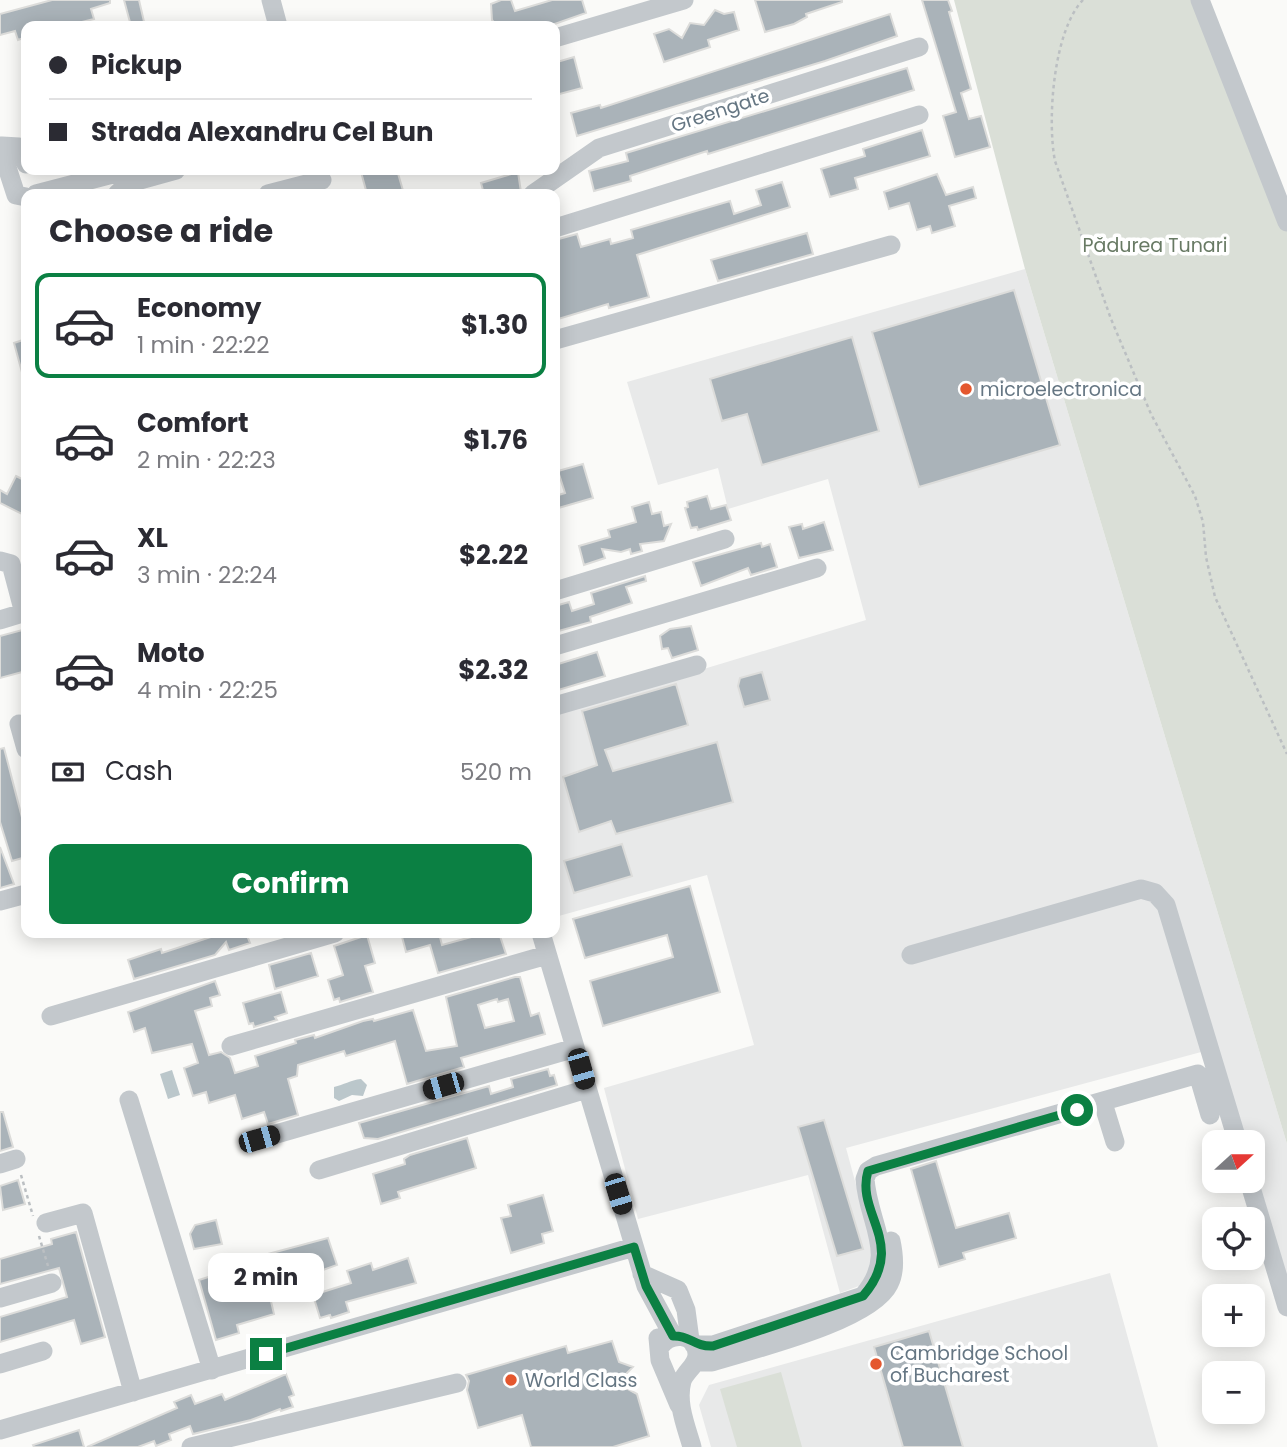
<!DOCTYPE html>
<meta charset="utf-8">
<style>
:root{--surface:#fff;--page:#f7f7f7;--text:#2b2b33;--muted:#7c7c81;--line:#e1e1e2;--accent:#0b8043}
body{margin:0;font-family:Poppins,sans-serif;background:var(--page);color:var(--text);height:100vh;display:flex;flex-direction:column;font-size:26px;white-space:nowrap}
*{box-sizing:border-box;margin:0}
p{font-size:23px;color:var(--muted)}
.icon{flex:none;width:38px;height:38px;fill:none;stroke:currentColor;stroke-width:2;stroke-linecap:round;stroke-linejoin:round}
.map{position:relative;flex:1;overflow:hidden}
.details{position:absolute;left:21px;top:189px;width:539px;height:749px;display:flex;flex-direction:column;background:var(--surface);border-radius:14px;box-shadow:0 4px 18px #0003}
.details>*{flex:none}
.guide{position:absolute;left:21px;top:21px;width:539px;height:154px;border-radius:14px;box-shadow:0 4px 18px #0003;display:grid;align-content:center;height:154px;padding:0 28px;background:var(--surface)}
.needle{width:46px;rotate:69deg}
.fabs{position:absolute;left:1202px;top:1130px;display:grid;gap:14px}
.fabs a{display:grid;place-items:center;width:63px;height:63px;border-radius:14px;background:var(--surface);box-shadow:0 4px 18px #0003;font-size:35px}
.end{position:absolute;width:32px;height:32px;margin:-16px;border:9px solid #0b8043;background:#fff;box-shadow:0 0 0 4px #fff}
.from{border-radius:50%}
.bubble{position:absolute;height:49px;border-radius:14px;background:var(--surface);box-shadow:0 4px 18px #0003;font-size:23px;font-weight:700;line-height:49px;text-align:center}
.car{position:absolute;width:21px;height:42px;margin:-21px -10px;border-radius:9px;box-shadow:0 0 5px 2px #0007;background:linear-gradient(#222 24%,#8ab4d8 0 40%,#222 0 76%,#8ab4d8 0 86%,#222 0)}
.guide b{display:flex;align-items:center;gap:24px;height:66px;font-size:26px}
.guide b+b{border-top:2px solid var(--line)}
.guide i{width:18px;height:18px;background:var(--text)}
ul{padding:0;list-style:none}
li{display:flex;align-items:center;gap:21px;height:105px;margin:0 14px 10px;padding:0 14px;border:4px solid transparent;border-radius:14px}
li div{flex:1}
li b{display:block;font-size:26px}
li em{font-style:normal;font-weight:700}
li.selected{border-color:var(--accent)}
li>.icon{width:63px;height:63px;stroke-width:1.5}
h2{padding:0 28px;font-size:32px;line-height:84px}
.pay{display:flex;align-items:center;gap:18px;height:77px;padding:0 28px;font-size:26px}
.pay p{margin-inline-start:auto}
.button{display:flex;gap:14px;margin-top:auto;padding:14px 28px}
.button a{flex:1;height:80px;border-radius:14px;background:var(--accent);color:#fff;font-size:28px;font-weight:700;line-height:80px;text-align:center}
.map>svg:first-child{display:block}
.built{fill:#e8e9e9}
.green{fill:#dadfd7}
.water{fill:#bbc7cb}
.building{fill:#aab3b9;stroke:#dcdcda;stroke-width:2;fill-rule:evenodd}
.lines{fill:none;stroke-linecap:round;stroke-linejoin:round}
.path{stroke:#bbbfc2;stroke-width:2.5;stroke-dasharray:3.5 3.5;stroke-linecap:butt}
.minor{stroke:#c3c8cc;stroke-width:19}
.route{stroke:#0b8043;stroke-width:9}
.poi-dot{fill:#e4572e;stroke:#fff;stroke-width:2.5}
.labels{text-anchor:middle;stroke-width:7;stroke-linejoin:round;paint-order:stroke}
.street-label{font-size:19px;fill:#657683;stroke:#fff}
.park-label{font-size:19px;fill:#687a64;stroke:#fff}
.poi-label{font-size:19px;fill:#657683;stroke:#fff;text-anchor:start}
</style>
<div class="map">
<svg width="1287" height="1447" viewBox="0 0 1287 1447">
<rect width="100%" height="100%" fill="#fafaf8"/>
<path class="built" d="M1025,269L1287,1144V1285L1253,1170V1143H1245L1216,1048L846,1148L871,1240L874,1269L867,1283L840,1293L808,1175L638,1219L604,1088L754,1045L707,875L555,917V714L866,620L828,479L728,509L718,468L658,485L627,382Z
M1110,1273L1158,1447H711L699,1405L709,1385Z"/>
<path class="green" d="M954,0H1200L1287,222V1144L1025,269Z
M781,1372L802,1447H737L720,1389Z"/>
<path class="water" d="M172,1070L180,1095L168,1099L160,1074Z
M361,1079L367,1085L363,1096L352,1095L339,1101L334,1098V1087C344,1085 350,1080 361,1079Z"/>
<path class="building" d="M52,0H110V3L91,9L94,19L66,26H26V37L18,40L15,31L0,35V14Z
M124,0H139L145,26H131Z
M501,0H511L515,11L552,0H582L586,13L549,26H497L492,20L491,4Z
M755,0H842V2L806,14L807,17L794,24L765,32Z
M922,0H948L952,11L949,12L971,89L961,93L969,119L981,116L990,147L955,157L943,116L956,112Z
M715,10L724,14L734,12L739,30L708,40L710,47L664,62L654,34L669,29L682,38L690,23L704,25Z
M890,14L897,36L825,61L577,136L571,113L600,105L601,108Z
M574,57L582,88L556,95L557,62Z
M907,68L914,90L708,154L707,151L630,176L631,181L594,191L589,171L628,161L626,153Z
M922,130L930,156L855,178L858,189L830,197L821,169L865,156L863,149Z
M370,170H388V173L397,170L404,194H367L361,172Z
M518,172L521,192L484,194L481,183Z
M937,174L946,195L973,187L976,198L949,206L955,226L932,233L930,226L917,230L909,203L889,209L884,192Z
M782,182L790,207L637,255L649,297L609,308L608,304L555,320V240L577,234L581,247L610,239L611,244L633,238L631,230L730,201L734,214L761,205L756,190Z
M807,233L813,254L718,281L711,260Z
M1014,290L1060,445L919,487L872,332Z
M852,337L879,431L762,465L747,414L722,421L710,379Z
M26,339V376H23L14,343Z
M583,464L593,498L555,509V496L565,493L558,471Z
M16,476L26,481V516L0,503V490L7,494Z
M707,496L711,509L726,505L731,520L698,530L697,527L691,528L685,508L688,507L687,502Z
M649,502L652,514L661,512L664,526L671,524L664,541L640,544L642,551L631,554L630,549L621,552L602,549L605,558L584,565L579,546L610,537L608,530L636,522L632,507Z
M824,522L833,550L799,558L789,527L802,524L803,529Z
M761,543L762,547L770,544L777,567L751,575L748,568L701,586L693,562Z
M645,576L646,581L626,587L632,603L590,617L591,622L555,632V606L569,602L572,611L594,604L591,593Z
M691,626L698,650L672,658L668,648L662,649L660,636L670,629Z
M26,629V671L0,678V636Z
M597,652L605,676L555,691V665Z
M762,672L770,700L744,707L738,686L740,678Z
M676,684L688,725L605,750L613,771L717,742L733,802L616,834L611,821L579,832L563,777L597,765L582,711Z
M4,748L26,833V857L12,861L0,822V749Z
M622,844L632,876L574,893L564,861Z
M0,847L14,884L0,888Z
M690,886L720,992L603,1026L590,981L673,957L667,935L585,958L573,919Z
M223,933H246L250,943L229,950L226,942L215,955L134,979L128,960L161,949L162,953Z
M401,933H439L442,945L486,933H499L506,954L438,973L430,945L406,952Z
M367,935L375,963L365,966L373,992L340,1002L339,998L334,1000L328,980L343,975L334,946Z
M311,953L318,976L275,989L269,965Z
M515,977H520L531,1016L539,1013L545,1034L461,1058L464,1067L407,1084L395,1041L346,1056L344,1051L298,1065L297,1076L288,1079L298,1115L268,1124L264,1112L242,1119L235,1095L209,1103L206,1092L193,1096L184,1068L198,1063L192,1044L152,1053L145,1028L134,1032L128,1012L215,981L220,995L210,998L212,1006L195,1011L209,1055L221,1052L230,1058L235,1073L258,1066L255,1056L296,1043L295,1040L314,1035L315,1038L363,1021L373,1019L374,1021L413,1010L426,1051L457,1046L446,997ZM497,999L498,1002L508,999L514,1021L485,1028L478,1005Z
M281,992L287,1013L275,1017L277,1020L254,1027L253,1023L249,1024L243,1003Z
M548,1069L550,1076L554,1075L557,1085L378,1139L364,1138L359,1123L489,1086L491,1094L513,1087L511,1079Z
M0,1112H3L13,1147L0,1151Z
M824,1120L863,1249L837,1256L798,1127Z
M467,1138L476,1168L398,1192L400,1198L381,1204L373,1174L405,1164L404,1159L410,1155Z
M936,1161L956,1228L1009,1213L1016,1238L963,1253L965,1259L939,1267L911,1169Z
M18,1180L25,1204L3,1210L0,1186Z
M543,1195L553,1231L542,1234L544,1243L511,1253L501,1218L511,1216L508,1205Z
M216,1220L222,1244L194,1249L190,1234L195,1225Z
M76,1232L105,1337L81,1344L74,1320L0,1342V1317L67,1297L59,1268L0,1284V1259L52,1244L51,1239Z
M328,1238L337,1265L323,1270L320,1262L301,1268L306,1286L270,1297L274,1314L237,1325L239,1333L216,1340L199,1280L221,1273L228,1298L277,1283L268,1254Z
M408,1258L416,1283L346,1302L349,1312L331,1318L330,1315L320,1318L313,1295L351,1283L347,1271L371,1263L373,1270Z
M929,1331L963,1447H903L874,1347Z
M612,1341L619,1362L633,1367L617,1383L637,1394L649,1436L613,1447H531L522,1415L478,1428L467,1390L469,1381L466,1375L566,1346L568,1353Z
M286,1374L294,1395L289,1397L293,1407L281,1411L280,1409L251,1420L193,1434L190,1426L169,1434L171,1440L156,1446L154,1441L138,1447H87L177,1408L174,1402L191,1395L195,1404L222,1394L225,1400Z
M79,1430L84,1447H34L33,1445Z"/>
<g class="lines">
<path class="path" d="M1083,0C1053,31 1047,121 1055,161L1111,319L1151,414L1195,496L1203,522L1206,557L1215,597L1287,754
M21,1175L33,1216
M39,1236L48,1266"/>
<path class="minor" d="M271,0L278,26
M1200,0L1287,222
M555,38L684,0
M0,146L16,195L26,197
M2,146L19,147L26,164
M36,194L128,170
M117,194L129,183L176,170
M268,194L322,180
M533,194L599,148L919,47
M555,228L919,115
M555,340L891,245
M0,561L11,564L24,613
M555,591L725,539
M0,620L26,612
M555,646L817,568
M555,706L697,665
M19,724L26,749
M0,901L26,894
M541,933L646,1286L673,1336
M911,955L1141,889L1155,893L1166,905L1238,1143
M51,1016L335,933
M231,1046L547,955
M129,1100L212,1370
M1103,1103L1115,1142
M259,1139L575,1048
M0,1164L16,1159
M319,1170L587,1089
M1249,1181L1287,1307
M46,1223L83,1213L133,1392
M642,1274L678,1290L686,1310L690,1340
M0,1298L52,1283
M658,1338L660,1360L679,1405
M694,1345H713L863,1296C899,1254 868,1224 865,1179L868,1171L876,1166L1198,1074L1210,1115
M660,1347C670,1332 695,1332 697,1353C698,1365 686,1370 682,1381C676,1403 686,1426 692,1447
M695,1362H712C753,1349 871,1321 889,1284C896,1271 894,1255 891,1241
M0,1364L43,1351
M0,1430L634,1247
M191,1447L457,1383"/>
</g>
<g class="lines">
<path class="route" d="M266,1354L634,1247L646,1286L673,1336C690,1335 694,1347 713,1346L863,1296C908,1244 855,1214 868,1171L1077,1110"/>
</g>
<g class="poi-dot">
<circle cx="966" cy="389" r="7"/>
<circle cx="876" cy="1364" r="7"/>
<circle cx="511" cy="1380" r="7"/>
</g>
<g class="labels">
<g class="street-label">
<text transform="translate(720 110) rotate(-18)" y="7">Greengate</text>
</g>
<g class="park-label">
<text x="1155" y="252">Pădurea Tunari</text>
</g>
<g class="poi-label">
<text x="980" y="396">microelectronica</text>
<text x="890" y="1360">Cambridge School<tspan x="890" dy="22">of Bucharest</tspan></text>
<text x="525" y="1387">World Class</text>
</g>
</g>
</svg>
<div class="fabs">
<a><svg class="needle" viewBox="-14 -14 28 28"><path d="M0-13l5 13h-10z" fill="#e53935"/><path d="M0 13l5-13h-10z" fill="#7c7c81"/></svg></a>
<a><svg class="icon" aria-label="locate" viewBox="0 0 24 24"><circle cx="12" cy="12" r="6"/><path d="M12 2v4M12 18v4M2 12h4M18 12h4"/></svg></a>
<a>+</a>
<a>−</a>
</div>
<i class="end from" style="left:1077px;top:1110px"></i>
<i class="end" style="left:266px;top:1354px"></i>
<div class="bubble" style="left:208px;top:1253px;width:116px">2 min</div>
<i class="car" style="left:581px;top:1069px;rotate:164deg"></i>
<i class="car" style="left:443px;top:1086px;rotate:254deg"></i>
<i class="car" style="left:259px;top:1139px;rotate:74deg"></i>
<i class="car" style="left:618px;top:1194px;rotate:163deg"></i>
<div class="guide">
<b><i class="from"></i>Pickup</b>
<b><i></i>Strada Alexandru Cel Bun</b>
</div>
<section class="details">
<h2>Choose a ride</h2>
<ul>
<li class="selected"><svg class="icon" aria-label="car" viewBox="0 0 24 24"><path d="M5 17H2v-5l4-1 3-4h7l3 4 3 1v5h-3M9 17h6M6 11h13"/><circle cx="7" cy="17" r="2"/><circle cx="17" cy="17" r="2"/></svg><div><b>Economy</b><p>1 min · 22:22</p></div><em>$1.30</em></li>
<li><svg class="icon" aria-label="car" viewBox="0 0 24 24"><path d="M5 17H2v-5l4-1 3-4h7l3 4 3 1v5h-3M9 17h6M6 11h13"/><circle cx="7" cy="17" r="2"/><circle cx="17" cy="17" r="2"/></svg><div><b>Comfort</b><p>2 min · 22:23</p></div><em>$1.76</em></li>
<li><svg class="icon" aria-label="car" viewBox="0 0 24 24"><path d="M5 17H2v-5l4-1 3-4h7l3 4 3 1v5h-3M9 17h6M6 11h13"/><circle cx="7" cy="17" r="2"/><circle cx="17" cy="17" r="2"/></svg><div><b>XL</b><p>3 min · 22:24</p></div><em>$2.22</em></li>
<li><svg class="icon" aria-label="car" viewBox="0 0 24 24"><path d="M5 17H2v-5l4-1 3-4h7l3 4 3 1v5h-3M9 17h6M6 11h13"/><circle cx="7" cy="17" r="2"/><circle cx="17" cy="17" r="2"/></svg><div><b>Moto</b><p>4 min · 22:25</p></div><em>$2.32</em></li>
</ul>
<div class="pay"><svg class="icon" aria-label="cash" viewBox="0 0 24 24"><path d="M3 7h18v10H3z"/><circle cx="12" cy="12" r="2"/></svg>Cash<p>520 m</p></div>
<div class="button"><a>Confirm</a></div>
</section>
</div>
